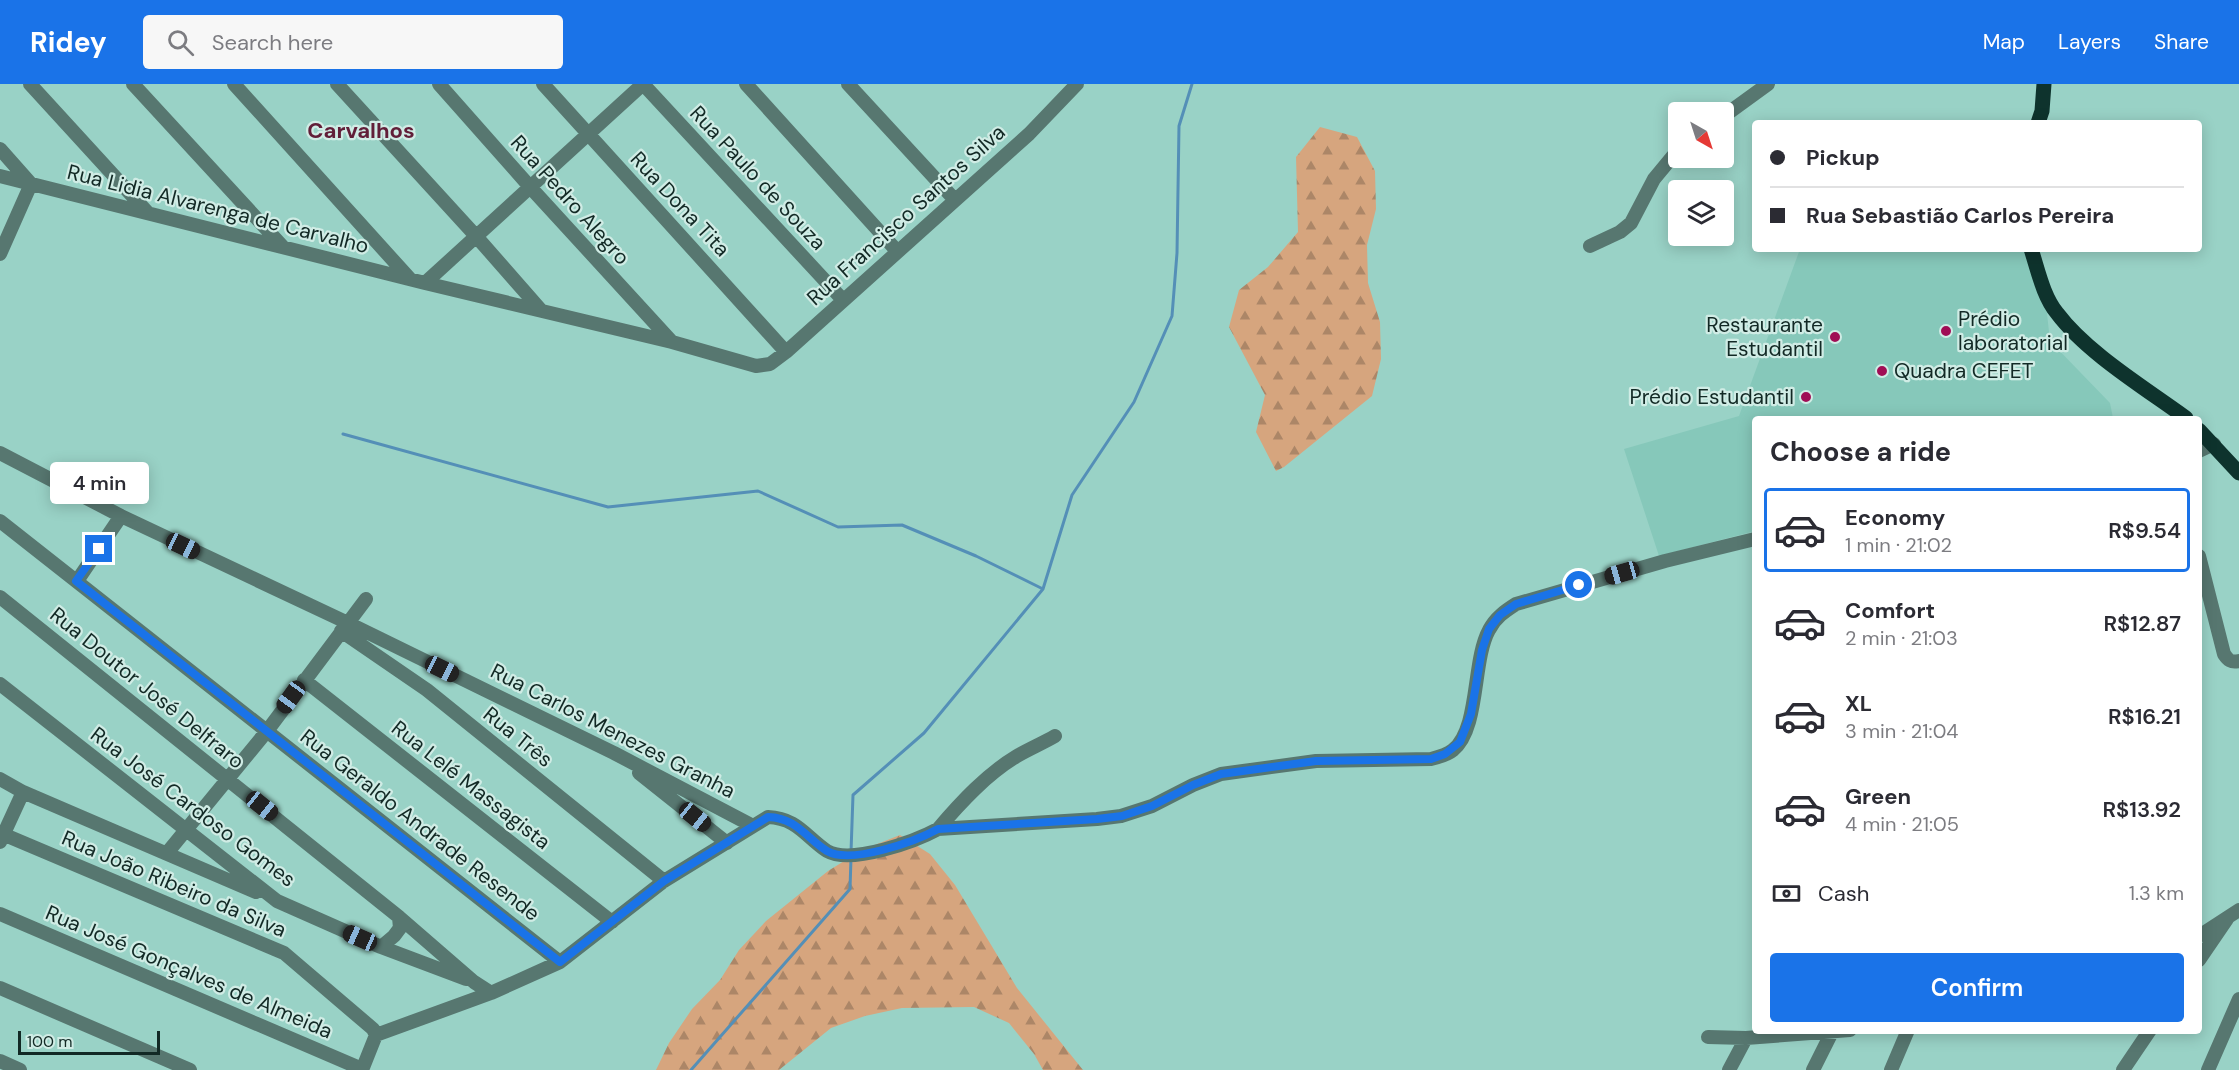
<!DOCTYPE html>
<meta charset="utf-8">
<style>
:root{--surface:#fff;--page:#f7f7f7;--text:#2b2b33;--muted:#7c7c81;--line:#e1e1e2;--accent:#1a73e8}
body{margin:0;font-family:"DM Sans",sans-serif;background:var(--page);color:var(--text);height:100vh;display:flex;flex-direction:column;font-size:22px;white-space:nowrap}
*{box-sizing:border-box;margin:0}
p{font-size:20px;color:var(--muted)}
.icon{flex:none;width:33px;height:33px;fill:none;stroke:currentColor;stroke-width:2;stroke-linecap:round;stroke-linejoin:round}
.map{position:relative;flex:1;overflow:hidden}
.details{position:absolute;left:1752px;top:332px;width:450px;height:618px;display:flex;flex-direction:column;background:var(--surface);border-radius:6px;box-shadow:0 3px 15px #0003}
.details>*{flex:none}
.banner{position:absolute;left:1752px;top:36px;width:450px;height:132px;border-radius:6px;box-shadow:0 3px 15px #0003;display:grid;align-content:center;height:132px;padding:0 18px;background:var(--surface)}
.needle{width:39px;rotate:141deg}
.controls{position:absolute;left:1668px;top:18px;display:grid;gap:12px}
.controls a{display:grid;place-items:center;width:66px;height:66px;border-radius:6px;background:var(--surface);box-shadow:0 3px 15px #0003;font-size:30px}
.scale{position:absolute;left:18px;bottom:15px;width:142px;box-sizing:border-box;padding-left:6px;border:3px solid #122925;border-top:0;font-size:16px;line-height:21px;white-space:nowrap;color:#122925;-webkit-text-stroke:4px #d0ece5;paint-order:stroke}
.end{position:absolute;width:27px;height:27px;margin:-14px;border:8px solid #1a73e8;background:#fff;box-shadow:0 0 0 3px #fff}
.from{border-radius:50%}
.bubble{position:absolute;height:42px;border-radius:6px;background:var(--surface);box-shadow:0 3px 15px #0003;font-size:20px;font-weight:600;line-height:42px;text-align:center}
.car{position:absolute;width:18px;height:36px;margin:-18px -9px;border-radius:8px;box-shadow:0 0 4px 2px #0007;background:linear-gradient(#222 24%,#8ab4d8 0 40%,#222 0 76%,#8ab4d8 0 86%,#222 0)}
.banner b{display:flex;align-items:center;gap:21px;height:57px;font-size:22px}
.banner b+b{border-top:2px solid var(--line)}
.banner i{width:15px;height:15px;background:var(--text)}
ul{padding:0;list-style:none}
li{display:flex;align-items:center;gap:18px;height:84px;margin:0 12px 9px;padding:0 6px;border:3px solid transparent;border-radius:6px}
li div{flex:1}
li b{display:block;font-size:22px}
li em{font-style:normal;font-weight:600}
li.active{border-color:var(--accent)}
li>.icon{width:54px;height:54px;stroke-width:1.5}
h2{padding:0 18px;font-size:27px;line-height:72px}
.pay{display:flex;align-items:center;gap:15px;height:66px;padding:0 18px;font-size:22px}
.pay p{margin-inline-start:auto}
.primary-button{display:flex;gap:12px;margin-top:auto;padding:12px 18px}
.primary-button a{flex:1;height:69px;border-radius:6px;background:var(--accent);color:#fff;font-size:24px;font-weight:600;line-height:69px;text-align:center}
header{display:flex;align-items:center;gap:36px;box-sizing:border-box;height:84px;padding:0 30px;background:var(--accent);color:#fff}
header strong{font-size:28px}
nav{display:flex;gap:33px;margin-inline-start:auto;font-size:21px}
.search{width:420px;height:54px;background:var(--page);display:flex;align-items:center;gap:15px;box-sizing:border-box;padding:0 21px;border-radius:6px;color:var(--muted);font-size:22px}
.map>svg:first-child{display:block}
.built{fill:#86c8ba}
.forest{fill:url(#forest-firs)}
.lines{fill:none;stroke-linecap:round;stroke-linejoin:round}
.stream{stroke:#548fb7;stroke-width:3}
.minor{stroke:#577770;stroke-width:14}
.major{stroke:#0e332d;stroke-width:15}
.route{stroke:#1a73e8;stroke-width:8}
.poi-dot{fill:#a00d55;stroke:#d0ece5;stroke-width:2}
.labels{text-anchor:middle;stroke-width:4.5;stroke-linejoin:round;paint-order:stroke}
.street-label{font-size:21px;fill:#122925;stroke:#d0ece5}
.poi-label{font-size:21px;fill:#122925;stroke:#d0ece5;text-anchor:start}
.neighbourhood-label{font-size:22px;font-weight:bold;fill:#611e38;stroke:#d0ece5}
</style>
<header>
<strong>Ridey</strong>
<div class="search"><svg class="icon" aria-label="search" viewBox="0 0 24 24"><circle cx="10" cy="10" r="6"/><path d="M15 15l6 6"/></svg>Search here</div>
<nav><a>Map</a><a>Layers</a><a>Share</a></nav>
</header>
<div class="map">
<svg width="2239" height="986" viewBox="0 0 2239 986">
<defs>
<pattern id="forest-firs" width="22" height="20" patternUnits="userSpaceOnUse" patternTransform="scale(1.5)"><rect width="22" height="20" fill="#d6a57e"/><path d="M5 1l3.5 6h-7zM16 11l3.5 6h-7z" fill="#ac8667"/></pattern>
</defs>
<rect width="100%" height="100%" fill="#99d2c6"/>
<path class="built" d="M1800,165H2040L2050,257L2110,319L2113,334H1755V447L1659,472L1624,365L1739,332Z"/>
<path class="forest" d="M1320,43L1357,53L1375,87L1376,125L1367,161L1368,199L1380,238L1381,275L1372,312L1284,383L1276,387L1256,348L1265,311L1229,243L1239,206L1268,183L1298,148L1296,73Z
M900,751L930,770L955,801L1017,904L1083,986H1043L1034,970L1009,939L974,923L902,924L865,932L831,944L779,986H656L669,959L692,925L720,896L739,866L766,837L828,787L862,766Z"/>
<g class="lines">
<path class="stream" d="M343,350L608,423L758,407L838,443L902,441L976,472L1043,505
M851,768L853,711L924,649L1043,505L1072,411L1134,318L1172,232L1177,169L1179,42L1192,0
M691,986L850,805L851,774"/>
<path class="minor" d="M30,0L148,129
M133,0L283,163
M234,0L410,195
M337,0L475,151L540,225
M439,0L531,104L672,258
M543,0L786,268
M643,0L843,216
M746,0L897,167
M848,0L955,116
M1724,32L1768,0
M0,65L31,100
M0,92L425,199L643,0
M1590,162L1620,148L1631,139L1654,95L1678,66
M0,170L31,100
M425,199L672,258L756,282L770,280L786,268L1029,50L1077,0
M2199,367L2214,360
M0,369L121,432L348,539L614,669L753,742
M0,437L560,878
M2199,472L2224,570C2228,576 2231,579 2239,577
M77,497L121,432
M0,513L399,833L474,898L491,909
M341,547L427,606L664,797
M304,596L612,838
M0,600L277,817L381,863L466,895
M639,689L727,759
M0,695L23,708L256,808
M938,745C961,718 987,690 1017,672C1029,665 1043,659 1055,652
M0,749L284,869L373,945L376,951
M0,758L23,708
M167,769L267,647L366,515
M0,830L362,985
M2199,852L2239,826
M381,863L394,852L400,844L399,833
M2199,876L2227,835
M0,904L190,986
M376,951L491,909L560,878L664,797L768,733C797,734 806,753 827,767C851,781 916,757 938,745L1097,735L1121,732L1152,722L1193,701L1221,690L1316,677L1431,675C1439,673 1447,671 1453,666C1480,644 1472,577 1489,546C1495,534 1505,527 1516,520L1665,477L1755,455
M1708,953L1746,954L1850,946
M0,977L20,986
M362,986L376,951
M1729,986L1746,954
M1813,986L1832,948
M1891,986L1908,946
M2123,986L2150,946
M2208,986L2239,915"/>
<path class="major" d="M2038,39L2042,27L2044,0
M2031,165C2038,186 2043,212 2057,229C2087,269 2145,304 2186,334
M2199,346L2239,389"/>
</g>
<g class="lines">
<path class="route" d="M99,465L76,497L560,878L664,797L768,733C797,734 806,754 827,767C851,781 916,757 938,745L1097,735L1122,732L1152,722L1193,701L1221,690L1316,677L1431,675L1445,670L1460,658L1471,630L1482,566L1489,545L1500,531L1516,520L1579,501"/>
</g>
<g class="poi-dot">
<circle cx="1946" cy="247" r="6"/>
<circle cx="1835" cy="253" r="6"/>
<circle cx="1882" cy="287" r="6"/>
<circle cx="1806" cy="313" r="6"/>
</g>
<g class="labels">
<g class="street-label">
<text transform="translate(758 94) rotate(47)" y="7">Rua Paulo de Souza</text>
<text transform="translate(570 116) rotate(48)" y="7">Rua Pedro Alegro</text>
<text transform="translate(680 120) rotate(47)" y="7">Rua Dona Tita</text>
<text transform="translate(218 125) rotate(14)" y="7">Rua Lidia Alvarenga de Carvalho</text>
<text transform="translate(906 131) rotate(-42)" y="7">Rua Francisco Santos Silva</text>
<text transform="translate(147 604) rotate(39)" y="7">Rua Doutor José Delfraro</text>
<text transform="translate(613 647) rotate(27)" y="7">Rua Carlos Menezes Granha</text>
<text transform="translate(518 653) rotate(39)" y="7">Rua Três</text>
<text transform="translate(471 701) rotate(38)" y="7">Rua Lelé Massagista</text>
<text transform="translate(193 723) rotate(37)" y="7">Rua José Cardoso Gomes</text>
<text transform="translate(420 741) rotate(38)" y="7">Rua Geraldo Andrade Resende</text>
<text transform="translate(174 800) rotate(23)" y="7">Rua João Ribeiro da Silva</text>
<text transform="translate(189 888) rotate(23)" y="7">Rua José Gonçalves de Almeida</text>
</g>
<g class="poi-label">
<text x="1958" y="242">Prédio<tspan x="1958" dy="24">laboratorial</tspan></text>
<text x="1823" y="248" text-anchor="end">Restaurante<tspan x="1823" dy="24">Estudantil</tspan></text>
<text x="1894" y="294">Quadra CEFET</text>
<text x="1794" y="320" text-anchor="end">Prédio Estudantil</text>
</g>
<g class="neighbourhood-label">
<text x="361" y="54">Carvalhos</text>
</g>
</g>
</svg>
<div class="controls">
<a><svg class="needle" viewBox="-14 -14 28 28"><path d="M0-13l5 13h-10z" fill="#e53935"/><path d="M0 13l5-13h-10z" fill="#7c7c81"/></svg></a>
<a><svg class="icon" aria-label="layers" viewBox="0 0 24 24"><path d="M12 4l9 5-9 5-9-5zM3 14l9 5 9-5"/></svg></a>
</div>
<div class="scale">100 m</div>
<i class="end from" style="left:1579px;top:501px"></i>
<i class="end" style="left:99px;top:465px"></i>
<div class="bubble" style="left:50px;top:378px;width:99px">4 min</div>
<i class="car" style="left:183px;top:462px;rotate:115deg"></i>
<i class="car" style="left:1622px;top:489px;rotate:254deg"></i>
<i class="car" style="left:442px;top:585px;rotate:116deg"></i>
<i class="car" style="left:291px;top:613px;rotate:216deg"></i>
<i class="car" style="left:262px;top:722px;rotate:129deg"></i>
<i class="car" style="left:695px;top:733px;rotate:129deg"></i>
<i class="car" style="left:360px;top:854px;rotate:294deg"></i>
<div class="banner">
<b><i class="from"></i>Pickup</b>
<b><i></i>Rua Sebastião Carlos Pereira</b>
</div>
<section class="details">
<h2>Choose a ride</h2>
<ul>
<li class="active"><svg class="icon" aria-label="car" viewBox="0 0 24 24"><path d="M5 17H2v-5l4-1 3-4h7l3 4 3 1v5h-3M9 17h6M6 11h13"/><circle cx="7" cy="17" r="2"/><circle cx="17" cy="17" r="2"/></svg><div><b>Economy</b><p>1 min · 21:02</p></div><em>R$9.54</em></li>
<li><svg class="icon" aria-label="car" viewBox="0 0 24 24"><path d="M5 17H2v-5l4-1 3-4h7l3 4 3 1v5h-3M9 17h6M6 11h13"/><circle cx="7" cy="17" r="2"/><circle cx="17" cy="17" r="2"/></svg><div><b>Comfort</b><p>2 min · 21:03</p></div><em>R$12.87</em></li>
<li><svg class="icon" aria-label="car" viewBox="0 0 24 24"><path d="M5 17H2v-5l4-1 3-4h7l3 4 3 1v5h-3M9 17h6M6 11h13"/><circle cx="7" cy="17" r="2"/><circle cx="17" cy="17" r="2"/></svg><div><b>XL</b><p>3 min · 21:04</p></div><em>R$16.21</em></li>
<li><svg class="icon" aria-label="car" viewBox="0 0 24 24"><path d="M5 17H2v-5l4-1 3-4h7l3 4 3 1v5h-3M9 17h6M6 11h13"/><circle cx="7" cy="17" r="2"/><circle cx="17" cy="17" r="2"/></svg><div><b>Green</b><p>4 min · 21:05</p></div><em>R$13.92</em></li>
</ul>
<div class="pay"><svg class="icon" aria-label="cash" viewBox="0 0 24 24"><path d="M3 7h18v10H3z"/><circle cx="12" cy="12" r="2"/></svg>Cash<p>1.3 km</p></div>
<div class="primary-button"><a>Confirm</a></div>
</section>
</div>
